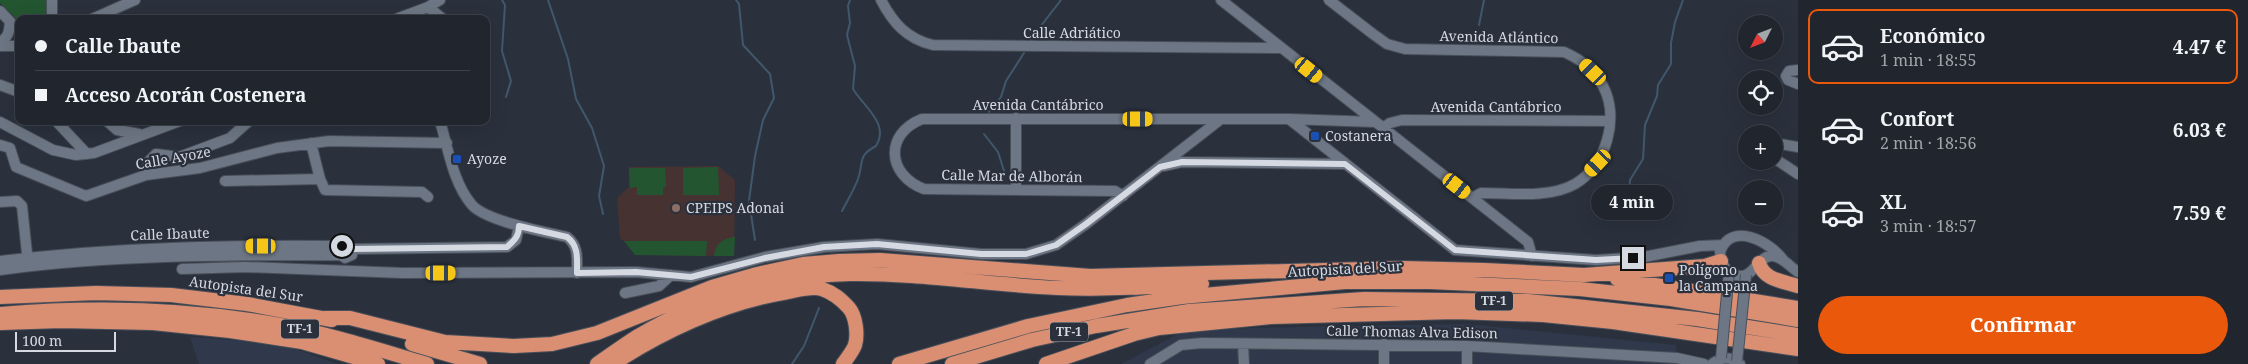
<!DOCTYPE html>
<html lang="es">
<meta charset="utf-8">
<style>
:root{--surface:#20252e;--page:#2d313a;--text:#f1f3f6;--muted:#a2a5aa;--line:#3d424a;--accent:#ea580c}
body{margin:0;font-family:"Noto Serif",serif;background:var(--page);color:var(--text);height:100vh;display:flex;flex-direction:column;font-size:19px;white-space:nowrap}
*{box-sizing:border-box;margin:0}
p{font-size:16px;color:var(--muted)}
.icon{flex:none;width:28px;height:28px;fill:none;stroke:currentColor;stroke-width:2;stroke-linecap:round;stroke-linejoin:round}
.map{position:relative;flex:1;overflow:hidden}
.side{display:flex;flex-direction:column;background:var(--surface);width:450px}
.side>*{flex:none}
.hud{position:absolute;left:15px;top:15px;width:475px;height:110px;border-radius:10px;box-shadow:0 5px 20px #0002,0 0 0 1px var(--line);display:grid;align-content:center;height:110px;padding:0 20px;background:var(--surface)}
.needle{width:32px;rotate:228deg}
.controls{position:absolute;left:1738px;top:15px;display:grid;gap:10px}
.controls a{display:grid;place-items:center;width:45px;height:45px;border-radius:50%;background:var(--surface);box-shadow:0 5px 20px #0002,0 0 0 1px var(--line);font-size:25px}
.scale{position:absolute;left:15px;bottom:12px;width:101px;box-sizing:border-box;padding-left:5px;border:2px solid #d5d9e2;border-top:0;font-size:14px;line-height:18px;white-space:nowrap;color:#d5d9e2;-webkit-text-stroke:4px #2a313d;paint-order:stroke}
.end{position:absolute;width:22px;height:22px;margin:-11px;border:6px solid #d5d9e2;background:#111;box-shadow:0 0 0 2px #111}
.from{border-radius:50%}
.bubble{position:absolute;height:35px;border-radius:18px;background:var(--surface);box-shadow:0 5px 20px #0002,0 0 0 1px var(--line);font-size:16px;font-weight:700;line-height:35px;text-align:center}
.car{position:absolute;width:15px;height:30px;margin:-15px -8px;border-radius:6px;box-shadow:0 0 4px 1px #0007;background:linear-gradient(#f5c518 24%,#345 0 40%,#f5c518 0 76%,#345 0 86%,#f5c518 0)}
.hud b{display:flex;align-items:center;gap:18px;height:48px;font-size:19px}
.hud b+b{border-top:1px solid var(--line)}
.hud i{width:12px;height:12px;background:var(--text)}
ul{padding:9px 0 0;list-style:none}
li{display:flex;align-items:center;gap:15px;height:75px;margin:0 10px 8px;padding:0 10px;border:2px solid transparent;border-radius:10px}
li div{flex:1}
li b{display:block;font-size:19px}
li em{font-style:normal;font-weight:700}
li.active{border-color:var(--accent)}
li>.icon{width:45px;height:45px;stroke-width:1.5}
.primary-button{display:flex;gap:10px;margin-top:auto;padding:10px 20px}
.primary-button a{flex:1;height:58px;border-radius:30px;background:var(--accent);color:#fff;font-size:20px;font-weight:700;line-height:58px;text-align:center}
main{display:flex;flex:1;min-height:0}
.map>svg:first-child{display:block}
.built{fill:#2f394b}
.education{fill:#473232}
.green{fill:#235630}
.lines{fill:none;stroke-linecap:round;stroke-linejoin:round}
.stream{stroke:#41576c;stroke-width:2}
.minor-casing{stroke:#494f59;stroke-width:12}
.highway-casing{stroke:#494f59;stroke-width:16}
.minor{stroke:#6d7684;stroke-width:10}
.highway{stroke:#da8f73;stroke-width:14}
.minor-bridge-casing{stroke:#494f59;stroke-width:12;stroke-linecap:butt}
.minor-bridge{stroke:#6d7684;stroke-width:10}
.route{stroke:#d5d9e2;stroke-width:6}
.transit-dot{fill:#1a4fb4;stroke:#2a313d;stroke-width:2}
.education-dot{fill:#8d6e63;stroke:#2a313d;stroke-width:2}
.labels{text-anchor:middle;stroke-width:4.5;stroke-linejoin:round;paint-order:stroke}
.shield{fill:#2a313d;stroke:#a2a7b0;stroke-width:1}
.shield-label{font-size:12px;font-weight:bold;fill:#d5d9e2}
.street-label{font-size:14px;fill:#d5d9e2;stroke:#2a313d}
.poi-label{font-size:14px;fill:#d5d9e2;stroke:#2a313d;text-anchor:start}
</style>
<main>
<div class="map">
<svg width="1798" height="364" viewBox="0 0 1798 364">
<rect width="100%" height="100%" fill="#2a313d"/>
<path class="built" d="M1466,324L1676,345V364H1121L1182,332L1249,328Z
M190,337L278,343L338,364H199Z"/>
<path class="education" d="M718,166L735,180L734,256L635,255L629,245L620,238L617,198L629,187V167Z"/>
<path class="green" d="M0,0H49L50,19H19V21L0,3Z
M718,167L719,195H683V168Z
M629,168H665L666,187H663V195H637V187L630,188Z
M735,237L734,256H714C716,243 722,239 735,237Z
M624,241H707L706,256L635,255Z"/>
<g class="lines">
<path class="stream" d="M502,0L505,5L502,51L511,81L506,97
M548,0L568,59L576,99L592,128L604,166L599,196L603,214
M736,0L739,4L743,45L770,74L774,98L763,120L755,156L749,201L755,240
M1479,25L1484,0
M1030,40L1061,0
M989,112L1001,97L1006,81L1024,53
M984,134L998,152L1005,174
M842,211C847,201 854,190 858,179C864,162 857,156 876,146C890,124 864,107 853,89L855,66L847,35L850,23L848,6L850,0
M1628,214L1630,180L1643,159L1645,125L1657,96L1658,85L1671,64V43L1675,22L1683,0
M792,364L804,346L819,308"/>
<defs>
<path id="minor" d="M881,0C893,23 907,39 933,45L1282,48
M1221,0L1528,242L1532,256
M1329,0L1373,34L1387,44L1405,49L1564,52C1580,59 1595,70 1603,86C1620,118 1606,166 1575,184C1548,199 1511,193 1481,193L1472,198
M428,7L443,19
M0,11L19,31
M52,19V0
M92,19L135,0
M396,19L428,7L440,0
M0,42C9,37 9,31 10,22
M0,46H19
M1798,70L1789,71L1786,76L1788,80L1798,84
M0,85L19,92
M1289,119L1455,250L1596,260L1644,257L1700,246L1723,245
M56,121L87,154
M107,121L117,130L139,134
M440,121C448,148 453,183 472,205C486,221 545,232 567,237C579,246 577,259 577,273
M0,122L53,150L76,155L94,153L180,121
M1383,128L1390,123L1402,120L1610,121
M311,143L320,179L325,190L422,192L428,197
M1774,143L1798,147
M0,145L10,148L16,167L86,196L146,175L200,168L277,148L329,141L447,143
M1774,158L1798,174
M1164,166L1182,162L1345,164
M146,175L149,161L156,154L179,157L230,138L249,121
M225,181L320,179
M1016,189V118
M1123,196L1115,191L924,189C887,175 884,134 922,119H1289L1375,122
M0,202L17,201L22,206L28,263
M352,249L507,247L516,240L519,226
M0,261C114,247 227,245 342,246
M1784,261C1771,242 1731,220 1720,252C1721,261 1723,269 1731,273C1753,285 1755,257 1771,256C1781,255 1790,267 1798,272
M182,269L245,267L403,273L636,272L691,277L765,257L824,247L877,244L981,254H1026L1056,245L1086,224L1221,119
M0,270C113,255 227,255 341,255L345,258L352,255V249L346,245L340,250L341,255
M625,293L659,286L671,275
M1243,344L1244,364
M1384,344V364
M1467,346V364
M1150,364L1181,345L1202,343L1467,346L1677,358L1704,364
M1712,364C1720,357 1732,356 1740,364"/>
<path id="highway" d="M1759,263C1764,280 1782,281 1798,286
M1617,279L1798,308
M0,297L96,293L171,295L247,304L332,320
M0,314C94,306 187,308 280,325C330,334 379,350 427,364
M325,318H350L445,342L514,346L552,344L597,333L712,287L757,274L803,264L839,261L880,260L1090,276L1403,268L1484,270L1584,275L1705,266L1721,261
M1,323L61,321L153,323L230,331L302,342L378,364
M412,344L480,364
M597,364C610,355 624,345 638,336C698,300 780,275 850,274C920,273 989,285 1058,288C1106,290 1154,287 1202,284
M613,364C667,329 724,303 788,292C798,290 812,286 822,289C834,293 841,299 849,308C856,316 858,335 855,345C853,351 847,358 843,364
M899,364L1028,326L1127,305L1182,297L1345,282H1430L1580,289L1671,299L1798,320
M952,364L1032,340L1096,326L1189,311L1364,299L1528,301L1697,319L1798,335
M1046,364L1134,334L1159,328L1271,317L1455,312L1543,315L1613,322L1798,349"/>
</defs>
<use href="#minor" class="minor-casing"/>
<use href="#highway" class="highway-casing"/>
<use href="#minor" class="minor"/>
<use href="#highway" class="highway"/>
<defs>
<path id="minor-bridge" d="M1721,358L1729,272
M1737,361L1746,275"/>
</defs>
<use href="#minor-bridge" class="minor-bridge-casing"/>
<use href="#minor-bridge" class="minor-bridge"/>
</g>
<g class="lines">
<path class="route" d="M342,246L346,245L352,249L507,247C515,240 519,236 519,226L567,237C579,246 577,259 577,273L636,272L691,277L765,258L824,247L877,244L981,254H1026L1056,245L1086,224L1160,167L1182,162L1345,164L1455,250L1596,260L1633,258"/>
</g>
<g class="transit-dot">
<rect x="1310" y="131" width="10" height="10" rx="2.5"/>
<rect x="452" y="154" width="10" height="10" rx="2.5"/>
<rect x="1664" y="273" width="10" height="10" rx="2.5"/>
</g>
<circle class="education-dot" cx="676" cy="208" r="5"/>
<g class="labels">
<g class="shield">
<rect x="1475" y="291.5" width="38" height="19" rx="4"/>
<rect x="281" y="319.5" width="38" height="19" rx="4"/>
<rect x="1050" y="322.5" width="38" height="19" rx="4"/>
</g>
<g class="shield-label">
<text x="1494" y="305">TF-1</text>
<text x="300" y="333">TF-1</text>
<text x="1069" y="336">TF-1</text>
</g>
<g class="street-label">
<text x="1072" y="38">Calle Adriático</text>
<text transform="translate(1499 37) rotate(1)" y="5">Avenida Atlántico</text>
<text x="1038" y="110">Avenida Cantábrico</text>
<text x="1496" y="112">Avenida Cantábrico</text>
<text transform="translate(173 158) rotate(-10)" y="5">Calle Ayoze</text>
<text transform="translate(1012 176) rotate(1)" y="5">Calle Mar de Alborán</text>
<text transform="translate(170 234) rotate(-2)" y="5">Calle Ibaute</text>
<text transform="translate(1345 269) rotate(-3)" y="5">Autopista del Sur</text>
<text transform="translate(246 289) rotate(8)" y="5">Autopista del Sur</text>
<text transform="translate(1412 332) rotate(1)" y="5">Calle Thomas Alva Edison</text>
</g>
<g class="poi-label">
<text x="1325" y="141">Costanera</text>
<text x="467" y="164">Ayoze</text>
<text x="686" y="213">CPEIPS Adonai</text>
<text x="1679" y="275">Polígono<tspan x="1679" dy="16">la Campana</tspan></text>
</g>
</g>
</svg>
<div class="controls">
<a><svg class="needle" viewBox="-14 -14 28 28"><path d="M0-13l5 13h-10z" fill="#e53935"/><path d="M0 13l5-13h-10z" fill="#a2a5aa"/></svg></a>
<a><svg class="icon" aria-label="locate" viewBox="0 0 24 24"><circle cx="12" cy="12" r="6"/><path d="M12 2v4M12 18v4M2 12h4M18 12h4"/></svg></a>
<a>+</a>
<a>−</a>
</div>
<div class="scale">100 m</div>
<i class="end from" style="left:342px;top:246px"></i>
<i class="end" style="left:1633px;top:258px"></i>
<div class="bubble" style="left:1591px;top:185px;width:82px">4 min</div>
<i class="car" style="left:1309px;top:70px;rotate:129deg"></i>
<i class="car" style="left:1593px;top:72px;rotate:314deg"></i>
<i class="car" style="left:1138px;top:119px;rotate:90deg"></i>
<i class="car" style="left:1598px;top:163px;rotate:223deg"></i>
<i class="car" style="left:1457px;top:186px;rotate:128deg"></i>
<i class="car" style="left:261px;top:246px;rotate:270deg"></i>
<i class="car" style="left:441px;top:273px;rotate:90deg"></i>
<div class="hud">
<b><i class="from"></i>Calle Ibaute</b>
<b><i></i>Acceso Acorán Costenera</b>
</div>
</div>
<section class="side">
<ul>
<li class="active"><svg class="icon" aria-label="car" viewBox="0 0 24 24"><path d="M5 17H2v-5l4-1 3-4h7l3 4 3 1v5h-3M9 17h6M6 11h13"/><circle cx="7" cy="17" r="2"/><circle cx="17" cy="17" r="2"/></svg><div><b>Económico</b><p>1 min · 18:55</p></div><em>4.47 €</em></li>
<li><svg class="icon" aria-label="car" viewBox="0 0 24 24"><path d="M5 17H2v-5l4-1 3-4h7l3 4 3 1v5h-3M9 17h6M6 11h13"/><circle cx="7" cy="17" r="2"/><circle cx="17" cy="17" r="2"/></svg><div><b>Confort</b><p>2 min · 18:56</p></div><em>6.03 €</em></li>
<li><svg class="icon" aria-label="car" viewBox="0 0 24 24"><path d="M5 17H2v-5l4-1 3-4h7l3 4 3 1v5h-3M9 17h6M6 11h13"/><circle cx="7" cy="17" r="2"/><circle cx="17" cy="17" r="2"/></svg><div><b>XL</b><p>3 min · 18:57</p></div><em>7.59 €</em></li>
</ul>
<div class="primary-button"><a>Confirmar</a></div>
</section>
</main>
